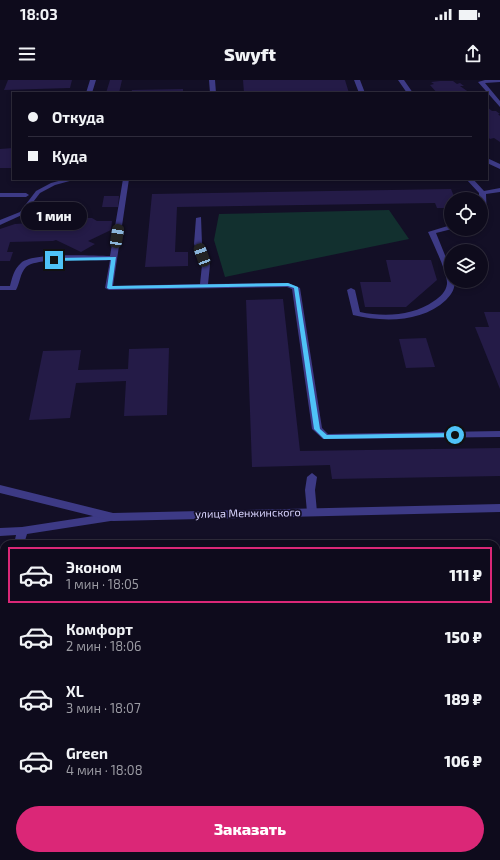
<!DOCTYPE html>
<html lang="ru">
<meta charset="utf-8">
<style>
:root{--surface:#0e0b1c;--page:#171425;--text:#f1f3f6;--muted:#9b9ba3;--line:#2e2b3b;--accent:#db2777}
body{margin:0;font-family:"Exo 2",sans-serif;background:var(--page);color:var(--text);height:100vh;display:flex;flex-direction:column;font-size:15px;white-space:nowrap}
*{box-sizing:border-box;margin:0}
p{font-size:13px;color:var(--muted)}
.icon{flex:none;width:22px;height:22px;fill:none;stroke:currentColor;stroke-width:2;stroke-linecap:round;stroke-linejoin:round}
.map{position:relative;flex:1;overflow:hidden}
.drawer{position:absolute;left:0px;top:460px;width:500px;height:320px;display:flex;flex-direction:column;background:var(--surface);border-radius:12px 12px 0 0;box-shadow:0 2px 6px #0003,0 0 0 1px var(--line)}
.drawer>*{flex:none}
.hud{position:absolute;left:12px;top:12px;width:476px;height:88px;border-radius:0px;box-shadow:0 2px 6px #0003,0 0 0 1px var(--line);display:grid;align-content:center;height:88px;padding:0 16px;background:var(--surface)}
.controls{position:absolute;left:444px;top:112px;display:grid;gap:8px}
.controls a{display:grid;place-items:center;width:44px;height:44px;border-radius:50%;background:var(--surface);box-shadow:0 2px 6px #0003,0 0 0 1px var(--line);font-size:20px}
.end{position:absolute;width:18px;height:18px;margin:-9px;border:5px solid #4fc3f7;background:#111;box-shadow:0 0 0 2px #111}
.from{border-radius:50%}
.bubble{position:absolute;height:28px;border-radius:14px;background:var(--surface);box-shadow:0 2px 6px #0003,0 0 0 1px var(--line);font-size:13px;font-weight:800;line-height:28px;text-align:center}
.car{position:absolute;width:12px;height:24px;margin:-12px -6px;border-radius:5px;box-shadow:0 0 3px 1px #0007;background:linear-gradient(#222 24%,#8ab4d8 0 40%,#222 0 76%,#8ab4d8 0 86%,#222 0)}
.hud b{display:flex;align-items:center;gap:14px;height:38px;font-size:15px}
.hud b+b{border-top:1px solid var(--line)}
.hud i{width:10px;height:10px;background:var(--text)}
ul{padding:7px 0 0;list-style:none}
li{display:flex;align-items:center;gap:12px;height:56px;margin:0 8px 6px;padding:0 8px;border:2px solid transparent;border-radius:0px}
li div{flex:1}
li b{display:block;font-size:15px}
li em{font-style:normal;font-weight:800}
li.active{border-color:var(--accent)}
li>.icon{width:36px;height:36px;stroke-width:1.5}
.primary-button{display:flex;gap:8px;margin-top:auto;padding:8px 16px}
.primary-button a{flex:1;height:46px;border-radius:24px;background:var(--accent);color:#fff;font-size:16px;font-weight:800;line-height:46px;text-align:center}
.status{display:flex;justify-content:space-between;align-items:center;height:28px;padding:0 20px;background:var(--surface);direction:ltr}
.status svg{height:11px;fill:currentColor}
header{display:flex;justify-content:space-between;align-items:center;height:52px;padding:0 16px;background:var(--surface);font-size:18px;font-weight:800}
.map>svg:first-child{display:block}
.green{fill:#12302f}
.building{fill:#241b47}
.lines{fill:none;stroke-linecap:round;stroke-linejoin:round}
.service{fill:#3d3a85;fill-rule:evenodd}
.minor{fill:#3d3a85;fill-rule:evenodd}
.route{fill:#4fc3f7}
.labels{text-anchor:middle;stroke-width:3.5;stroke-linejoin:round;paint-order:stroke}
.street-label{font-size:11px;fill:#d9d4ff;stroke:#130f26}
</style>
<div class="status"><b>18:03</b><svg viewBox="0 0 49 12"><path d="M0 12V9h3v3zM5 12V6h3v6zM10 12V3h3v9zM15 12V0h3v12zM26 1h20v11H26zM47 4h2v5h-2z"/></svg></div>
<header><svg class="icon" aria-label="menu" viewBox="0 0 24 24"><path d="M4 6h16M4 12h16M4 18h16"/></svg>Swyft<svg class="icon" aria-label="share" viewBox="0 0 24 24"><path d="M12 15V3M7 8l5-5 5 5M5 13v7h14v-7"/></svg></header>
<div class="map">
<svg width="500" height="780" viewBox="0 0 500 780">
<rect width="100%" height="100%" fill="#130f26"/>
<path class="green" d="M389,130L409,159L225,197L214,160L219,134Z
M0,590L4,593V721L0,751Z"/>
<path class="building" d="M8,0H72L70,8L4,10Z
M110,0H122L119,13H106Z
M243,0H345L349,13H244Z
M440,1H453L457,4L460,3L464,6H460L470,13H437L430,5L434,4L431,2Z
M183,9V13H131L132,10Z
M487,27L492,31H496L500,34H498L500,36V62L494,58L490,59L487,56Z
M13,68V88H0V69Z
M451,109L455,119H451V128H437L435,123L177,127L175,172H188V186L145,187L152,114Z
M104,116H119L118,127H102Z
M44,137L62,145L80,138H92L97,141H112L111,150L88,161L95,164L81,172L56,160L53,161L10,162L7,172H13L10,181H0V149L15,144L30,143Z
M386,180H431L437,200L406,227H365L360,202H391Z
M283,219L300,371L500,368V396L332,399L330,385L252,387L246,220Z
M484,232H500V309L475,247H489Z
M426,258L435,287L406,288L399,259Z
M169,268L167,335L124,336L126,301L76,303L70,338L29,340L43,271L81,270L78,290L128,289L129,269Z
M500,588V778L458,780H313L312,776H496V589Z"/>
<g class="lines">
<path class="service" d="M90,0H96L92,13H86Z
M209,0H215L216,13H210Z
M354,0H360L365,13H359Z
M485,0H500V2L485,3L500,21V27L478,2Z
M66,99H77L55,105L40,113L24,134L0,145V140L20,132L36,111L51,103Z
M123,99H129L113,206L200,204L202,185L194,164L196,138L201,137L202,164L210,185L208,204L288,203L300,208L322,348L328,354L500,351V357L323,359L312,349L292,209L287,207L109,210L105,208L110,180C94,181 36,177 26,187C20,193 20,203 16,210H0V206H10C12,198 14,189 21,183C33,172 92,176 110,176Z
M466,99H473L484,111L500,108V112L486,114L487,140L481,142V119H479V113Z
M451,145L452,149L436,153L451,190V201H454C456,208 451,215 446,220C422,243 382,242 353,235L347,210L351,208L355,210L360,232C384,237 413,236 434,221C440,217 446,212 447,204C448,194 433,163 428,152Z
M312,393L317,397L315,410L317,432L316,435H308L307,432L305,410L307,397Z
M113,433L117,434L118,437L117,440L27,454L24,464H14L16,455L0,456V448L22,447Z
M4,531V541L0,542V532Z"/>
<path class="minor" d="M398,0H404L413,13H407Z
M487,78L500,84V89L487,83Z
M71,99H81L78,101Z
M0,113H26L29,115L26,117H0Z
M0,405L113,433L500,424V432L113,441L0,413Z"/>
</g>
<path class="route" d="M116,177L112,206L288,203L298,207L320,349L327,355L455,353L458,355L455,357L324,359L314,349L294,208L288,206L109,209L107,208L111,180L54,181L52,180L54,178Z"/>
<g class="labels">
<g class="street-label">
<text transform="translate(248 433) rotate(-1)" y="4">улица Менжинского</text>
</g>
</g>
</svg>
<div class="controls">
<a><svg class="icon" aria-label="locate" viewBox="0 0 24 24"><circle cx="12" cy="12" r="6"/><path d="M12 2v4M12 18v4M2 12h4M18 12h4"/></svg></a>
<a><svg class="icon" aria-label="layers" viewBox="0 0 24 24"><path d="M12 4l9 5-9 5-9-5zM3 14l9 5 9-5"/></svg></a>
</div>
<i class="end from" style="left:455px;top:355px"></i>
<i class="end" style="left:54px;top:180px"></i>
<div class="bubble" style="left:21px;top:122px;width:66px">1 мин</div>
<i class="car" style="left:117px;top:156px;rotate:9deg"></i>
<i class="car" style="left:202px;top:175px;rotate:340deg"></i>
<div class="hud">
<b><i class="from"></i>Откуда</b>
<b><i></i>Куда</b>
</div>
<section class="drawer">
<ul>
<li class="active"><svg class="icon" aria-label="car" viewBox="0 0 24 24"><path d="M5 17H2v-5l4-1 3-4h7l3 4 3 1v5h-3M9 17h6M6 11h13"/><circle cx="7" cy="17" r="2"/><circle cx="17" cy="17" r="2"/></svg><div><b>Эконом</b><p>1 мин · 18:05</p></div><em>111 ₽</em></li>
<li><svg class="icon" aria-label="car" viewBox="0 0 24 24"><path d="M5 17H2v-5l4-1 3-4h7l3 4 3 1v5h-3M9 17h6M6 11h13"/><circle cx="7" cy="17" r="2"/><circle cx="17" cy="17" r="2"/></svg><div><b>Комфорт</b><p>2 мин · 18:06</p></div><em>150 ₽</em></li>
<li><svg class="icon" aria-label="car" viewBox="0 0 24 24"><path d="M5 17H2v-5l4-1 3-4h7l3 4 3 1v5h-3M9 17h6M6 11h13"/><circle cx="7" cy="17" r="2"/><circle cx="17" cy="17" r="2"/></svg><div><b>XL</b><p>3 мин · 18:07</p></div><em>189 ₽</em></li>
<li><svg class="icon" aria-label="car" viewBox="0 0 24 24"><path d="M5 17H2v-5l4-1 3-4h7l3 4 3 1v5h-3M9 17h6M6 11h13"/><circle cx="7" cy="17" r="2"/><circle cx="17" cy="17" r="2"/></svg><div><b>Green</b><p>4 мин · 18:08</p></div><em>106 ₽</em></li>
</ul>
<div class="primary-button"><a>Заказать</a></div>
</section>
</div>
